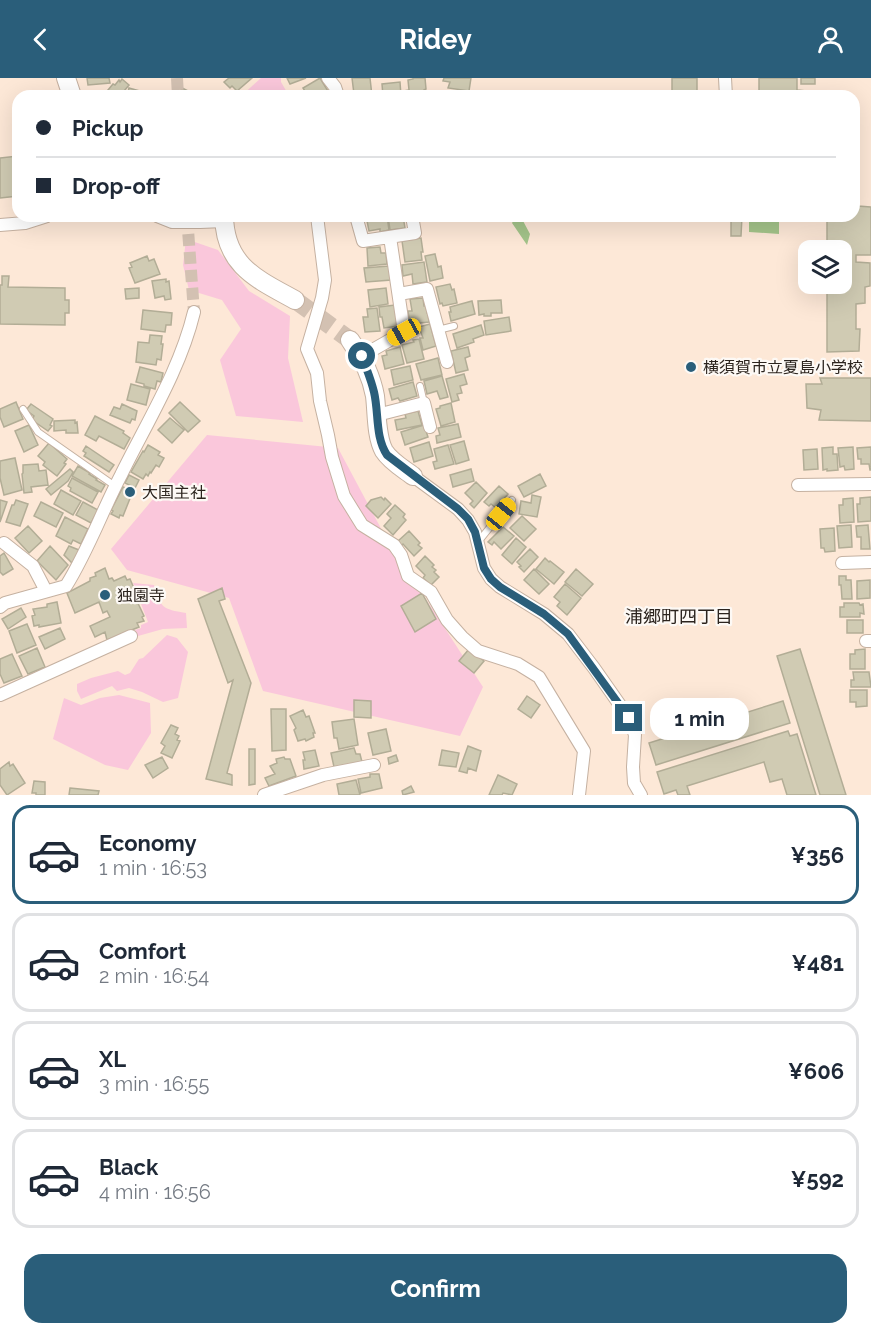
<!DOCTYPE html>
<meta charset="utf-8">
<style>
:root{--surface:#fff;--page:#f6f6f7;--text:#1f2937;--muted:#747a83;--line:#e0e1e3;--accent:#2a5e7a}
body{margin:0;font-family:Raleway,"Noto Sans JP",sans-serif;background:var(--page);color:var(--text);height:100vh;display:flex;flex-direction:column;font-size:22px;white-space:nowrap}
*{box-sizing:border-box;margin:0}
p{font-size:20px;color:var(--muted)}
.icon{flex:none;width:33px;height:33px;fill:none;stroke:currentColor;stroke-width:2;stroke-linecap:round;stroke-linejoin:round}
.map{position:relative;height:717px;overflow:hidden}
.sheet{display:flex;flex-direction:column;background:var(--surface);flex:1}
.sheet>*{flex:none}
.guide{position:absolute;left:12px;top:12px;width:848px;height:132px;border-radius:18px;box-shadow:0 6px 24px #0002;display:grid;align-content:center;height:132px;padding:0 24px;background:var(--surface)}
.buttons{position:absolute;left:798px;top:162px;display:grid;gap:12px}
.buttons a{display:grid;place-items:center;width:54px;height:54px;border-radius:12px;background:var(--surface);box-shadow:0 6px 24px #0002;font-size:30px}
.end{position:absolute;width:27px;height:27px;margin:-14px;border:8px solid #2a5e7a;background:#fff;box-shadow:0 0 0 3px #fff}
.from{border-radius:50%}
.bubble{position:absolute;height:42px;border-radius:18px;background:var(--surface);box-shadow:0 6px 24px #0002;font-size:20px;font-weight:700;line-height:42px;text-align:center}
.car{position:absolute;width:18px;height:36px;margin:-18px -9px;border-radius:8px;box-shadow:0 0 4px 2px #0007;background:linear-gradient(#f5c518 24%,#345 0 40%,#f5c518 0 76%,#345 0 86%,#f5c518 0)}
.guide b{display:flex;align-items:center;gap:21px;height:57px;font-size:22px}
.guide b+b{border-top:2px solid var(--line)}
.guide i{width:15px;height:15px;background:var(--text)}
ul{padding:10px 0 0;list-style:none}
li{display:flex;align-items:center;gap:18px;height:99px;margin:0 12px 9px;padding:0 12px;border:3px solid var(--line);border-radius:18px}
li div{flex:1}
li b{display:block;font-size:22px}
li em{font-style:normal;font-weight:700}
li.current{border-color:var(--accent)}
li>.icon{width:54px;height:54px;stroke-width:1.5}
.primary-button{display:flex;gap:12px;margin-top:auto;padding:12px 24px}
.primary-button a{flex:1;height:69px;border-radius:18px;background:var(--accent);color:#fff;font-size:24px;font-weight:700;line-height:69px;text-align:center}
header{display:flex;justify-content:space-between;align-items:center;height:78px;padding:0 24px;background:var(--accent);color:#fff;font-size:27px;font-weight:700}
.map>svg:first-child{display:block}
.green{fill:#fac7db}
.water{fill:#a4c48a}
.building{fill:#d0cbb3;stroke:#b2ad96;stroke-width:1.5}
.lines{fill:none;stroke-linecap:round;stroke-linejoin:round}
.street-tunnel{stroke:#d3c1b2;stroke-width:12;stroke-dasharray:12 6;stroke-linecap:butt}
.secondary-tunnel{stroke:#d3c1b2;stroke-width:18;stroke-dasharray:18 9;stroke-linecap:butt}
.lane-casing{stroke:#c5b1a1;stroke-width:8}
.street-casing{stroke:#c5b1a1;stroke-width:14}
.secondary-casing{stroke:#c5b1a1;stroke-width:20}
.lane{stroke:#fff;stroke-width:6}
.street{stroke:#fff;stroke-width:12}
.secondary{stroke:#fff;stroke-width:18}
.route{stroke:#2a5e7a;stroke-width:8}
.poi-dot{fill:#2a5e7a;stroke:#fdf9f5;stroke-width:2}
.labels{text-anchor:middle;stroke-width:4.5;stroke-linejoin:round;paint-order:stroke}
.poi-label{font-size:16px;fill:#2c241e;stroke:#fdf9f5;text-anchor:start}
.neighbourhood-label{font-size:18px;fill:#2c241e;stroke:#fdf9f5}
</style>
<header><svg class="icon" aria-label="back" viewBox="0 0 24 24"><path d="M15 5l-7 7 7 7"/></svg>Ridey<svg class="icon" aria-label="person" viewBox="0 0 24 24"><circle cx="12" cy="8" r="4"/><path d="M4 21q1-7 8-7t8 7"/></svg></header>
<div class="map">
<svg width="871" height="717" viewBox="0 0 871 717">
<rect width="100%" height="100%" fill="#fde8d7"/>
<path class="green" d="M261,0H281V4L288,16L285,18H241Z
M186,161L218,172L249,213L290,238L288,280L303,344L236,338L220,282L241,251L222,222L189,212L183,187Z
M207,357L338,370L385,458L483,609L460,658L263,613L229,520L127,492L111,471Z
M133,505L154,507C161,530 162,531 186,535L187,550L163,551L138,558L135,552L141,550V547L148,544L138,518L139,517Z
M167,557L177,560L188,574L178,620L163,624L142,614L129,610L117,613L112,608L81,621L77,613V606L91,600L118,593L125,597L130,595L139,581L143,580Z
M119,617L150,625L151,655L128,692L105,687L53,661L64,620L81,627L100,620Z"/>
<path class="water" d="M516,138L522,141L530,156L527,167L512,145Z
M749,138H779V156L749,154Z"/>
<path class="building" d="M87,0H109L110,5L88,7Z
M229,0H252L237,13L232,8L230,10L224,4Z
M287,0H306L290,6Z
M320,0L331,18H308L303,10Z
M352,0H370L372,18H356L355,16H354Z
M413,0H425L426,11L424,12L425,18H404L403,13L409,12L408,2L413,1Z
M444,0H471L469,13L448,10L450,4L443,3Z
M672,0H697V18H672Z
M759,0H797V12L806,13V18H759Z
M801,0H815V6H801Z
M122,1L129,7L120,18H103L113,6L115,7L119,2L120,4Z
M400,4L401,18H383L382,6Z
M129,10L140,13L139,18H127Z
M182,10L192,15L191,18H178Z
M18,78V118L0,120V80Z
M854,107H858V128L871,129V177H856V184L870,185V208L865,209V225L856,226V251H860L859,273L827,274V206H842V172H827V138H854Z
M366,138H387L389,152L380,154V151L369,153Z
M388,138H403L405,150L390,152Z
M731,138H742L741,158H731Z
M421,160L423,174H421L422,182L405,184L402,163Z
M380,169L381,175H386L387,186L368,188L367,170Z
M435,176L438,189L441,188L443,200L430,203L425,178Z
M147,178L149,183L154,181L160,196L135,205L129,190L132,189L130,185Z
M424,184L427,204L413,206L412,196L403,198L402,187Z
M389,188L391,202L366,204L364,190Z
M2,198H9L8,209L65,210V222H69V235H65V247L0,246V207H2Z
M166,201V204L169,203L171,221L165,222L164,218L155,220L152,203Z
M450,206L452,212L454,211L457,225L443,228L442,225L440,226L436,209Z
M139,210V220L126,221L125,211Z
M386,210L388,226L370,229L368,212Z
M423,220L424,228H426L427,235H428L429,244L410,246L408,233H412L410,221Z
M501,222L502,235H491V238H484V236L479,237L478,223Z
M472,223L475,236L451,243L449,234H451L450,229Z
M395,227L398,248L384,250L382,239H380L379,229Z
M377,230L380,253L365,254L363,239H368L367,231Z
M143,232L172,235L171,247H166L165,254L141,251Z
M509,239L511,253L486,257L484,243Z
M430,246L436,268L423,272L420,260H423L419,249Z
M481,247L484,257L473,261L474,264L457,270L453,256Z
M150,257L162,258L161,266H163L161,282L157,281L156,287L136,284L138,264L149,265Z
M419,261L424,281L407,285L402,267L414,264L413,262Z
M400,269L404,286L385,291L382,278L387,277L386,273Z
M468,269L470,278L465,280L468,292L456,295L451,273Z
M438,280L442,297L421,302L416,286Z
M410,288L413,302L394,307L391,292Z
M140,289L163,295L161,304L157,303L155,311L144,308V306L136,304Z
M464,296L467,306L460,308L462,315L457,316L459,322L452,324L446,301Z
M442,298L448,319L440,321L437,313L427,316L424,303Z
M820,300H871V343L819,342L821,332L807,330L806,306H822Z
M413,304L417,318L400,323L398,320L392,322L389,311Z
M131,306L150,311L146,327L127,322Z
M16,324L23,341L4,349L0,339V331Z
M180,324L200,343L188,354L169,335Z
M451,325L455,344L441,348L436,331L440,330V328Z
M31,326L53,341L50,347L52,348L48,353L32,342L34,338L26,332Z
M122,326L137,333L135,342L132,341L130,345L110,337L114,329L120,331Z
M418,333L422,347L397,352L395,342L406,340L405,336Z
M95,338L124,353L123,355L130,360L124,371L99,358L96,363L85,357Z
M170,340L184,352L172,365L158,352Z
M75,342V345L77,344L78,355H66V352L54,353V343Z
M458,346L461,359L437,365L436,358L440,357L438,350Z
M29,347L38,367L24,374L15,353Z
M424,347L428,359L405,367L401,354Z
M464,363L469,382L456,386L450,367Z
M429,364L433,378L414,384L410,370Z
M49,365L67,381L64,385L66,386L57,398L43,387L45,384L38,378Z
M148,367L160,374L158,377L164,380L159,389L156,387L151,395L150,394L148,398L146,396L143,401L131,394L143,373L144,374Z
M448,367L454,386L435,391L433,384L437,383L434,371Z
M86,368L114,387L109,394L84,378L86,375L83,373Z
M833,369V376H837L838,392L827,393V391L823,392L822,370Z
M853,369L854,391L845,392L844,388L840,389L838,370Z
M871,369V392H870L869,386H861V381H858L857,370Z
M817,371L818,391L804,392L803,372Z
M15,380L22,412L4,417L0,400V383Z
M38,386L39,393L46,392L48,407L31,409L32,414L24,415L22,396L23,395V387Z
M78,388L90,395L89,396L97,401L96,402L105,407L101,414L72,398Z
M70,391L73,394L68,403L51,417L46,411Z
M471,391L474,403L453,409L450,397Z
M540,396L546,408L524,419L518,408Z
M129,397L139,402L135,410L125,405Z
M72,400L98,414L92,425L70,413L71,410L68,408Z
M476,404L487,415L474,430L470,426L473,423L465,415Z
M499,408L508,416L496,430L491,426L489,428L484,424Z
M123,409L133,413L123,438L120,437L119,440L111,436L113,433L111,432Z
M61,412L81,423L73,437L54,426Z
M532,417L541,419L537,439L519,436L521,423L531,425Z
M381,419L384,422L385,420L391,426L378,440L366,428L371,422Z
M871,419V443L858,444L857,426H860V420Z
M853,420L854,444L840,445L839,427H843V421Z
M0,422L7,424L0,444Z
M16,422L28,426L20,448L6,444L12,427H14Z
M41,424L63,435L56,449L34,438Z
M83,424L98,432L91,445L76,437Z
M395,427L405,436L403,439L406,442L393,457L384,448L391,440L387,436Z
M522,438L536,451L524,463L510,450Z
M65,439L88,451L81,466L73,462L71,466L56,458Z
M851,447L852,469L839,470L837,448Z
M868,447L870,471H861V459H857L856,448Z
M28,448L42,463L29,475L15,460Z
M503,449L514,458L501,471L494,464L492,467L488,464Z
M834,450L835,473L825,474L824,470H821L820,451Z
M409,453L420,465L418,467L422,470L414,478L403,466L401,468L397,464Z
M516,460L526,469L512,486L502,477Z
M50,468L68,487L56,502L37,483Z
M69,468L79,472L73,486L64,477Z
M530,471L538,479L524,494L519,489L521,488L517,484Z
M4,475L13,491L3,497L0,494V478Z
M425,478L434,487L432,489L436,492L434,494L439,499L431,507L423,500L425,497L416,488Z
M545,480L549,484L550,483L564,494L554,506L536,491Z
M105,490L109,501L112,500L114,503L125,498L127,502L130,501L136,515L134,517L144,538L142,539L144,543L137,545L139,549L107,562L105,554L95,559L90,548L110,539L107,533L103,535L99,524L75,535L67,515L90,503V500L96,498L95,495Z
M534,491L549,506L539,516L524,502Z
M576,491L593,506L582,518L565,504Z
M839,498H846V502H851L852,521H842L841,507H839Z
M870,502V520L857,521V503Z
M565,506L581,520L567,537L557,528L560,524L554,519Z
M222,510L225,521L219,523L251,605L227,695L232,697V707L206,701L233,602L228,605L198,521Z
M422,515L436,541L415,554L401,528Z
M57,524L61,545L39,549V547L34,548L32,538L35,537L33,531L47,529V526Z
M844,525H859L860,527L863,526L864,536L860,535V539H840V529H844Z
M21,530L26,539L8,551L2,541Z
M847,542H863V555H847Z
M27,546L36,567L17,575L9,553Z
M60,550L65,561L45,571L39,559Z
M37,570L45,589L28,596L19,578Z
M469,571L484,583L474,595L459,583Z
M800,571L846,717H820L777,578Z
M865,571V591H850V576H855V572Z
M12,576L22,598L4,605L0,596V581Z
M853,594H869L871,609H851V602H854Z
M850,612H867V628L856,629V624H850Z
M527,618L540,627L531,640L518,631Z
M354,622L371,623V640L354,639Z
M783,623L790,645L656,687L649,665Z
M271,631H286V672L272,673Z
M303,632L306,639L309,638L315,655H313L314,659L306,663L305,661L298,663L294,652L296,650L290,638Z
M354,641L358,667L339,671L337,660H334L332,644Z
M171,647L178,650L175,656L179,658L177,662L180,663L172,680L161,675L165,668L161,665Z
M386,651L391,673L373,677L368,655Z
M788,653L790,658L797,656L816,717H787L782,701L770,704L764,684L687,708L690,717H678L676,712L664,716L657,694Z
M468,668L481,673L476,693L468,690L467,695L459,693Z
M354,670L356,676H360L362,684L334,689L331,675Z
M249,671H255V706L249,707Z
M315,672L319,688L304,691L303,682H305L303,674Z
M442,672L459,675L456,689L439,687Z
M396,677L398,683L389,686L388,680Z
M162,679L168,690L153,700L145,687Z
M284,679L285,681H290L296,698L269,708L265,700L275,696L270,688L277,685L276,681Z
M9,684L10,688L13,686L25,705L7,717L0,707V691Z
M370,696H379L382,710L361,715L358,701L370,699Z
M498,697L517,706L512,717L503,715L502,717H489Z
M356,702L360,717H339L337,706Z
M34,703L45,704V717H36V715H32Z
M411,708L414,714L403,717L402,713Z
M70,710L99,713L98,717H69Z"/>
<g class="lines">
<path class="street-tunnel" d="M177,0L178,18
M187,138L194,234"/>
<path class="secondary-tunnel" d="M295,222L350,262"/>
<defs>
<path id="lane" d="M438,252L454,248
M420,308L424,325
M23,331L38,354L115,408
M478,464L512,422"/>
<path id="street" d="M328,0L335,9L338,18
M725,0L726,18
M157,138L172,144H200L224,143
M317,138L325,202L322,220L307,271L317,295L320,323L328,357L332,379L344,418L362,447L394,467L401,477L408,498L431,514L447,542L462,559L478,573L518,586L539,599L584,673L579,717
M356,138L363,163L415,155L412,138
M0,147L25,145L47,138
M399,216L427,211L447,284
M362,278L404,254L390,159
M377,337L424,325L430,349
M413,398L458,431L468,442L475,454L484,490L491,501L500,509L544,536L568,556L594,590L629,640L635,657L633,689L634,705L641,717
M798,407L871,406
M4,465L33,488L46,513
M842,485L871,484
M0,529L5,525L66,508C88,473 102,433 121,397C147,344 180,292 194,234
M866,563H871
M0,617L131,558
M264,717L323,697L374,687"/>
<path id="secondary" d="M66,0L72,18
M224,138C225,188 257,201 295,222
M350,262C362,279 371,296 375,318C377,334 376,359 384,373C391,384 404,391 413,398"/>
</defs>
<use href="#lane" class="lane-casing"/>
<use href="#street" class="street-casing"/>
<use href="#secondary" class="secondary-casing"/>
<use href="#lane" class="lane"/>
<use href="#street" class="street"/>
<use href="#secondary" class="secondary"/>
</g>
<g class="lines">
<path class="route" d="M362,278C366,290 371,301 374,314C379,335 375,359 387,377L458,431L468,441L475,454L484,490L491,501L500,509L544,536L568,556L629,640"/>
</g>
<g class="poi-dot">
<circle cx="691" cy="289" r="6"/>
<circle cx="130" cy="414" r="6"/>
<circle cx="105" cy="517" r="6"/>
</g>
<g class="labels">
<g class="poi-label">
<text x="703" y="295">横須賀市立夏島小学校</text>
<text x="142" y="420">大国主社</text>
<text x="117" y="523">独園寺</text>
</g>
<g class="neighbourhood-label">
<text x="679" y="545">浦郷町四丁目</text>
</g>
</g>
</svg>
<div class="buttons">
<a><svg class="icon" aria-label="layers" viewBox="0 0 24 24"><path d="M12 4l9 5-9 5-9-5zM3 14l9 5 9-5"/></svg></a>
</div>
<i class="end from" style="left:362px;top:278px"></i>
<i class="end" style="left:629px;top:640px"></i>
<div class="bubble" style="left:650px;top:620px;width:99px">1 min</div>
<i class="car" style="left:404px;top:254px;rotate:241deg"></i>
<i class="car" style="left:501px;top:436px;rotate:39deg"></i>
<div class="guide">
<b><i class="from"></i>Pickup</b>
<b><i></i>Drop-off</b>
</div>
</div>
<section class="sheet">
<ul>
<li class="current"><svg class="icon" aria-label="car" viewBox="0 0 24 24"><path d="M5 17H2v-5l4-1 3-4h7l3 4 3 1v5h-3M9 17h6M6 11h13"/><circle cx="7" cy="17" r="2"/><circle cx="17" cy="17" r="2"/></svg><div><b>Economy</b><p>1 min · 16:53</p></div><em>¥356</em></li>
<li><svg class="icon" aria-label="car" viewBox="0 0 24 24"><path d="M5 17H2v-5l4-1 3-4h7l3 4 3 1v5h-3M9 17h6M6 11h13"/><circle cx="7" cy="17" r="2"/><circle cx="17" cy="17" r="2"/></svg><div><b>Comfort</b><p>2 min · 16:54</p></div><em>¥481</em></li>
<li><svg class="icon" aria-label="car" viewBox="0 0 24 24"><path d="M5 17H2v-5l4-1 3-4h7l3 4 3 1v5h-3M9 17h6M6 11h13"/><circle cx="7" cy="17" r="2"/><circle cx="17" cy="17" r="2"/></svg><div><b>XL</b><p>3 min · 16:55</p></div><em>¥606</em></li>
<li><svg class="icon" aria-label="car" viewBox="0 0 24 24"><path d="M5 17H2v-5l4-1 3-4h7l3 4 3 1v5h-3M9 17h6M6 11h13"/><circle cx="7" cy="17" r="2"/><circle cx="17" cy="17" r="2"/></svg><div><b>Black</b><p>4 min · 16:56</p></div><em>¥592</em></li>
</ul>
<div class="primary-button"><a>Confirm</a></div>
</section>
